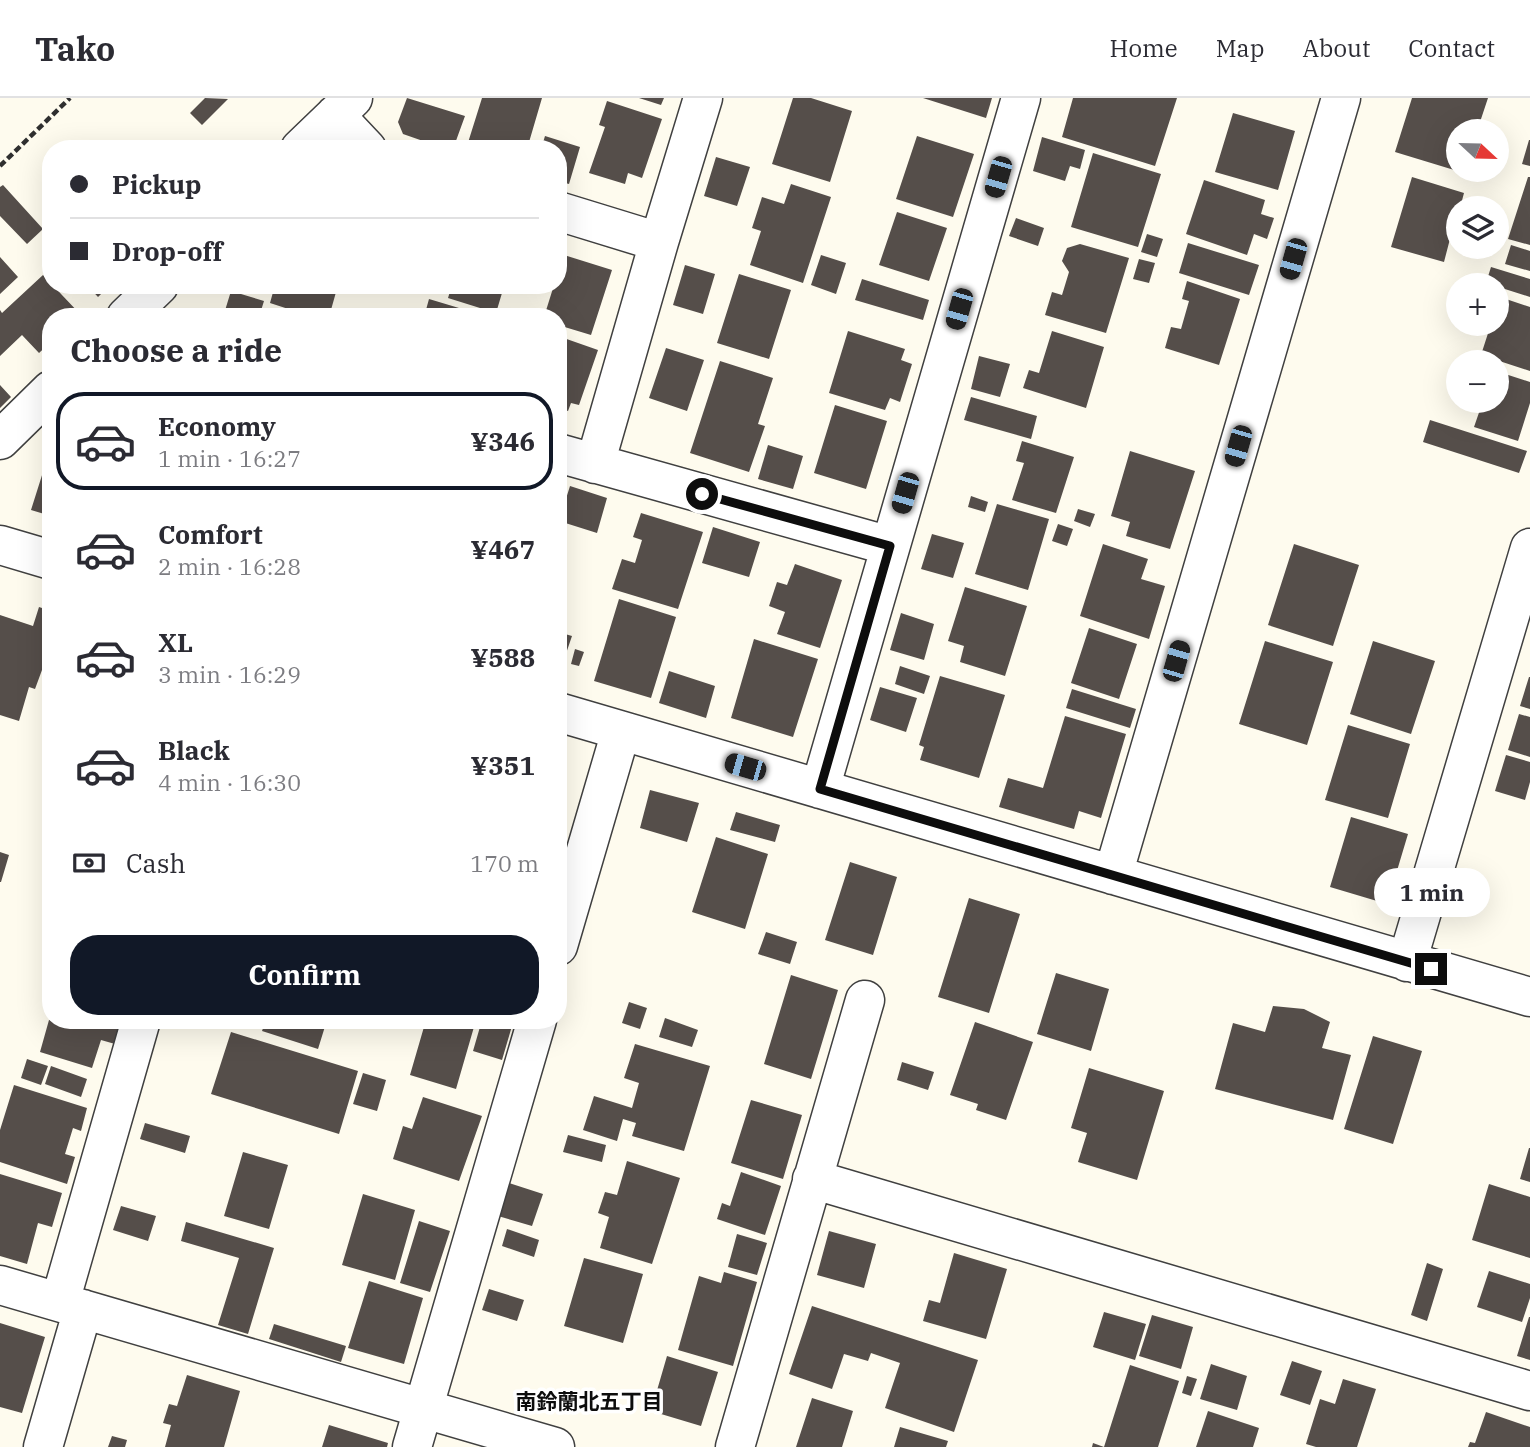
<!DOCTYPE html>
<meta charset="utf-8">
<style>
:root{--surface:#fff;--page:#f2f2f3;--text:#2b2b33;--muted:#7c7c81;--line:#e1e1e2;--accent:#111827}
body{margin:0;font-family:"IBM Plex Serif","Noto Sans JP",serif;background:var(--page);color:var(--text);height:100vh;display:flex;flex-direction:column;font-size:26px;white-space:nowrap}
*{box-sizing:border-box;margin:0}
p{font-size:23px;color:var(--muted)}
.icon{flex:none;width:38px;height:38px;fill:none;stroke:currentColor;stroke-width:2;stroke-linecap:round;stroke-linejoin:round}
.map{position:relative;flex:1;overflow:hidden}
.side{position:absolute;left:42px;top:210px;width:525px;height:721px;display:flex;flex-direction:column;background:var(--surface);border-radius:28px;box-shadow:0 7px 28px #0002}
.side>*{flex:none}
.hud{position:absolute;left:42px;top:42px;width:525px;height:154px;border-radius:28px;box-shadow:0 7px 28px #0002;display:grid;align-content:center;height:154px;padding:0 28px;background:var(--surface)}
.needle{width:46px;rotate:112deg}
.buttons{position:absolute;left:1446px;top:21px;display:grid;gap:14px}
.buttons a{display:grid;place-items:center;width:63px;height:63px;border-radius:50%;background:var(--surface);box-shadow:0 7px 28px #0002;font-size:35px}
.end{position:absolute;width:32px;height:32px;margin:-16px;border:9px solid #0d0d0d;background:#fff;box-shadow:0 0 0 4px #fff}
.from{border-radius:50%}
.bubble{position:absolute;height:49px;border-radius:24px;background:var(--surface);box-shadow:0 7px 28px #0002;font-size:23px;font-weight:800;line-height:49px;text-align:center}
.car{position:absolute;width:21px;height:42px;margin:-21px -10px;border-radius:9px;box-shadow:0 0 5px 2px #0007;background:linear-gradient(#222 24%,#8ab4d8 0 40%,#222 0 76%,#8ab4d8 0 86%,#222 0)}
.hud b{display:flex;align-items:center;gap:24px;height:66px;font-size:26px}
.hud b+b{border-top:2px solid var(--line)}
.hud i{width:18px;height:18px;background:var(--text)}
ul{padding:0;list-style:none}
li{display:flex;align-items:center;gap:21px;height:98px;margin:0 14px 10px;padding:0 14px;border:4px solid transparent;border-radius:28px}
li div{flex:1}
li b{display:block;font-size:26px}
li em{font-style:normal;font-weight:800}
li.current{border-color:var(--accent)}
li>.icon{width:63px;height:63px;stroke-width:1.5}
h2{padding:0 28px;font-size:32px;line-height:84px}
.pay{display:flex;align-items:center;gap:18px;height:77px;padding:0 28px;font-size:26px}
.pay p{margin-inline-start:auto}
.primary-button{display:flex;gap:14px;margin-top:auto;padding:14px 28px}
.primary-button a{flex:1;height:80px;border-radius:28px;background:var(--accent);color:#fff;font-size:28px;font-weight:800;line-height:80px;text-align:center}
header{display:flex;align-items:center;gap:42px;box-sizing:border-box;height:98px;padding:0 35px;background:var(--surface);border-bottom:2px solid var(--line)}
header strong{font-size:33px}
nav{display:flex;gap:38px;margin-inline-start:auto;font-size:24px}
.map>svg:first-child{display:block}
.building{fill:#554e4a}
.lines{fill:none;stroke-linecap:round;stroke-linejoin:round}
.minor-casing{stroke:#404040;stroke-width:41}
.path{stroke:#2f2f2f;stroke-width:4.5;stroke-dasharray:7 3.5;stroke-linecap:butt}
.minor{stroke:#fff;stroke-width:38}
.route{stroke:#0d0d0d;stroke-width:9}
.labels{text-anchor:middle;stroke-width:7;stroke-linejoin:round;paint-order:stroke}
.neighbourhood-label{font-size:21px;font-weight:bold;fill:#0d0d0d;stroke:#fff}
</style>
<header>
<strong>Tako</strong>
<nav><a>Home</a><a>Map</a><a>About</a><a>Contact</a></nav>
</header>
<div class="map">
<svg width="1530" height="1349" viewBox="0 0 1530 1349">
<rect width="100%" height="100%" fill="#fefbee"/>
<path class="building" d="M205,0L228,1L202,27L190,15Z
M407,0L465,18L453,51H446L403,36L398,24Z
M482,0H542L527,51H466Z
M639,0H664L661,7Z
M793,0H811L852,13L830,84L772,66Z
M923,0H992L986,20Z
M1073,0H1177L1155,68L1062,39Z
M1412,0H1488L1477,33H1458V72H1465L1464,75L1395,54Z
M607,3L662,21L642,80L628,75L625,86L589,75L605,29L599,27Z
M1233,15L1295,33L1278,92L1215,74Z
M545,38L580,49L569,86L558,83V51H541Z
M917,38L974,56L953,119L896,101Z
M1042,39L1085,52L1080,71L1070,68L1065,83L1033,73Z
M1529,42H1530V68L1522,66Z
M1093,55L1161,76L1138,149L1071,129Z
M716,59L750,69L737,108L704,98Z
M1412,79L1464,95L1460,110H1458L1444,164L1391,149Z
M1528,79H1530V147L1508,141Z
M1204,82L1265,102L1261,116L1274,120L1267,141L1254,136L1247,157L1186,136Z
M791,86L831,99L803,185L750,167L761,133L752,130L762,99L784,106Z
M3,87L43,131L27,146L0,118V89Z
M897,114L947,130L929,183L879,167Z
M1016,120L1044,130L1038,148L1009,138Z
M1147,136L1163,141L1157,159L1141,154Z
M1188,145L1259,167L1249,197L1179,175Z
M1080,146L1129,160L1106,235L1045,217L1052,194L1062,197L1069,174L1062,163L1067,150Z
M1511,147L1530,153V173L1505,166Z
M564,157L612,172L591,237L558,227V219H544L554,187H558V175Z
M821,157L846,165L836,196L811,187Z
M0,159L18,179L0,196Z
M1139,161L1155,165L1149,185L1133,181Z
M685,167L715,176L703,216L673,207Z
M1491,169L1530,181V199L1486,185Z
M739,176L791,192L769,261L717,245Z
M43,177L80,216L77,219H51V244L39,255L22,237L0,258V212L2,215Z
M862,181L929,202L923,222L855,202Z
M1187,183L1240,201L1219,267L1165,250L1171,229L1181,231L1189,203L1182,201Z
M87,187H110L98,199Z
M275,187H338L329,219H313L270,205Z
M452,187H477L502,195L496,215L448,200Z
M231,193L264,203L259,219H223Z
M1500,199L1530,209V273L1481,257L1491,226H1496V211Z
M429,201L479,216L478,219H424Z
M343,210L363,216L362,219H340Z
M848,233L905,251L901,262L912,266L900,304L890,300L885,312L829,295Z
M1052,233L1104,249L1086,310L1023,290L1029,272L1039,275Z
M558,238L598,252L579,307L571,305L568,313L558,310Z
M666,250L704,262L687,313L649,300Z
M979,258L1010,266L1000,299L971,291Z
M720,263L773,280L758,326L765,328L749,374L690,355Z
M1496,273L1530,284V305L1518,343L1474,329L1483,303H1496Z
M0,287L11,299L0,310Z
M971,299L1037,318L1031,341L964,322Z
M835,307L887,323L866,391L814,375Z
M1430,322L1527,353L1519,375L1423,344Z
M1022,343L1074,359L1056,415L1012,402L1024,365L1016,363Z
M768,347L803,358L793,391L758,381Z
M1130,353L1195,373L1170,451L1126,438L1130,424L1111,418Z
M43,374L51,377V418L31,412Z
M570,388L607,400L597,435L559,423Z
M971,398L988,404L985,414L968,409Z
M997,406L1049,421L1028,492L975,476Z
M1078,411L1095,416L1090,429L1074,423Z
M641,415L703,434L678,511L612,491L622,461L635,465L642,442L633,439Z
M1058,426L1073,431L1067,448L1052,443Z
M713,429L760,444L749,479L702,465Z
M932,436L964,445L953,480L921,471Z
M1103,446L1148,461L1141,481L1165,488L1149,541L1080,518Z
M1294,446L1359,467L1333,548L1268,527Z
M795,466L842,482L820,550L777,536L785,514L769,508L777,484L787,487Z
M965,489L1027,508L1005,578L960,564L964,548L948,543Z
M619,501L676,519L651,600L594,583Z
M39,509L51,513V575L42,572L35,591L29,589L19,623L0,617V517L33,528Z
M901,515L934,526L924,562L890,552Z
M1089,530L1137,546L1119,601L1071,585Z
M558,534L572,538L559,576H558Z
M754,541L818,561L793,639L731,620Z
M1265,543L1333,564L1307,647L1239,626Z
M1373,543L1435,563L1411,636L1350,616Z
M575,551L584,554L579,568L571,566Z
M900,568L930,578L924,596L895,586Z
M669,573L715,588L706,620L659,605Z
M940,578L1005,597L979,680L920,662L924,649L919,647Z
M1529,579H1530V611L1520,608Z
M880,589L917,600L906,634L870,622Z
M1072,591L1136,611L1130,630L1066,610Z
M1519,616L1530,619V659L1508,652Z
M1065,618L1126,636L1101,720L1079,713L1074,731L999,709L1008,680L1043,690Z
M1348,627L1410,646L1388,720L1325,702Z
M1506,657L1530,664V684L1525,702L1495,693Z
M650,692L699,705L687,744L640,730Z
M736,714L780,727L775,744L730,732Z
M1351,719L1408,736L1387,806L1330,789Z
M716,739L768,756L745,831L692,814Z
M0,754L9,757L1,784H0Z
M850,764L897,779L873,857L825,842Z
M969,800L1020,816L989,915L938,899Z
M766,834L797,844L790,866L758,856Z
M1056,875L1109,891L1091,953L1037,936Z
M791,877L838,892L811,981L764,966Z
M629,904L647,910L640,931L622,925Z
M1273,908L1304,911L1330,924L1322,950L1351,957L1333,1022L1215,991L1233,925L1265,934Z
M665,920L698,932L692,949L659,939Z
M49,922H114L122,925L115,946L101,942L92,970L40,954Z
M207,922H229L227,929Z
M266,922H327L318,951L262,933Z
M426,922H476L456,991L410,977Z
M482,922L512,928L502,962L473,953Z
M975,924L1033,944L1006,1022L976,1012L978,1006L950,997Z
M231,934L358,973L339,1036L211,996Z
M1373,938L1422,953L1393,1046L1344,1031Z
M635,946L710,968L684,1053L632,1038L636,1025L623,1021L617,1043L583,1032L594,998L632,1010L639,985L624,980Z
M27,961L48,968L41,987L21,980Z
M902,964L934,974L928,992L897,982Z
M51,968L87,981L81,999L45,986Z
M1089,970L1164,993L1137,1082L1078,1064L1087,1035L1071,1030Z
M363,975L386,982L377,1013L353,1006Z
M14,987L87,1010L81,1033L73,1030L65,1056L75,1059L67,1086L0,1064V1032Z
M423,999L482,1018L459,1083L393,1061L403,1028L412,1031Z
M751,1002L802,1017L783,1081L731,1065Z
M145,1025L190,1038L185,1055L140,1041Z
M568,1037L606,1047L602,1064L563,1054Z
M1529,1050H1530V1084L1520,1081Z
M243,1054L288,1067L269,1131L224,1118Z
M627,1063L680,1080L652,1166L600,1150L609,1119L598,1115L605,1094L617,1097Z
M741,1074L781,1088L765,1137L717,1121L722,1105L730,1108Z
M0,1076L62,1095L52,1129L38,1125L27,1166L0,1158Z
M509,1085L543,1096L532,1128L498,1118Z
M1489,1086L1530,1099V1160L1472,1142Z
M363,1096L415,1112L395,1182L342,1167Z
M121,1108L156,1118L148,1143L113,1132Z
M419,1123L450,1133L430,1194L400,1185Z
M186,1124L274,1150L248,1236L218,1227L239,1160L181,1143Z
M507,1131L539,1142L534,1159L502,1148Z
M829,1133L876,1146L864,1190L817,1177Z
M737,1136L767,1145L757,1177L728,1169Z
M954,1155L1007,1171L986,1241L923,1223L929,1202L940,1205Z
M584,1160L643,1176L623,1245L564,1228Z
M1427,1165L1443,1171L1427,1223L1411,1217Z
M1489,1173L1530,1186V1200L1522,1224L1477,1209Z
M724,1174L757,1184L733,1268L678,1252L699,1178L721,1185Z
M369,1183L423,1200L404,1266L348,1250Z
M489,1191L524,1202L517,1223L482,1212Z
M812,1208L978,1262L954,1334L885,1310L900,1265L871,1255L868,1263L844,1256L832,1291L789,1276Z
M1104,1214L1146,1226L1135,1262L1093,1249Z
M1152,1217L1193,1229L1181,1271L1139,1258Z
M1529,1219H1530V1262L1517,1258Z
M0,1225L45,1239L22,1315L0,1309Z
M274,1226L346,1248L341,1264L269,1241Z
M667,1258L718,1274L701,1328L651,1313Z
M1292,1263L1322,1273L1310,1307L1280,1297Z
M1211,1266L1247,1278L1237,1312L1200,1301Z
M1130,1267L1179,1283L1158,1349H1092L1093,1345L1104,1349Z
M187,1277L240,1293L224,1349H165L171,1327L163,1325L169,1306L177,1308Z
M1187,1278L1197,1281L1191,1298L1182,1295Z
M1343,1281L1376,1291L1357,1349H1316L1306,1346L1320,1301L1335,1306Z
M812,1300L853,1313L842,1349H796Z
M1208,1313L1259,1330L1253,1349H1196Z
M1486,1314L1530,1329V1349H1468L1470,1344L1475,1345Z
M329,1327L388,1345L387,1349H322Z
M900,1329L948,1343L946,1349H894Z
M112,1338L127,1342L125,1349H108Z"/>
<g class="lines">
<defs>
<path id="minor" d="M335,17L367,51
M300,51L353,0
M558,113L659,144
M126,219L159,187
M0,342L51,292
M558,355L890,448
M595,366L659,144L703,0
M0,447L51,462
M558,614L1530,899
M820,691L1021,0
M1113,777L1341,0
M558,848L621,633
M1407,864L1530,450
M812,1081L1530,1293
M0,1187L555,1349
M60,1204L141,922
M43,1349L83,1211
M412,1349L537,922
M735,1349L865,902"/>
</defs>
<use href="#minor" class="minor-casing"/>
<path class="path" d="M0,68L70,0"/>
<use href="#minor" class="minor"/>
</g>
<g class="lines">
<path class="route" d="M702,396L890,448L820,691L1431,871"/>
</g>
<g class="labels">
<g class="neighbourhood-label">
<text x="589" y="1311">南鈴蘭北五丁目</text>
</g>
</g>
</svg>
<div class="buttons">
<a><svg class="needle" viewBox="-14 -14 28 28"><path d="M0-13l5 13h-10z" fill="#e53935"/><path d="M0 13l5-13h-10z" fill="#7c7c81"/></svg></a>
<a><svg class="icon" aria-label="layers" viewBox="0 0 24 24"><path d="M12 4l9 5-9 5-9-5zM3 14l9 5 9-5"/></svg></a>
<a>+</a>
<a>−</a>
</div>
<i class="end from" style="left:702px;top:396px"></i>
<i class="end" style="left:1431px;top:871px"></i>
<div class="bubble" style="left:1374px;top:770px;width:116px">1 min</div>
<i class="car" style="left:998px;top:79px;rotate:196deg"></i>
<i class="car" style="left:1293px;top:161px;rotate:196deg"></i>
<i class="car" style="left:959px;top:211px;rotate:196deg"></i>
<i class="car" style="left:1238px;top:348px;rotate:196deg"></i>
<i class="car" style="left:905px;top:395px;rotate:196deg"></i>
<i class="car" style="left:1176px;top:563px;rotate:16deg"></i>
<i class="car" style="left:745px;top:669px;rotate:286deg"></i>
<div class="hud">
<b><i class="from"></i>Pickup</b>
<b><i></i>Drop-off</b>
</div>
<section class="side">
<h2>Choose a ride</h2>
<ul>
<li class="current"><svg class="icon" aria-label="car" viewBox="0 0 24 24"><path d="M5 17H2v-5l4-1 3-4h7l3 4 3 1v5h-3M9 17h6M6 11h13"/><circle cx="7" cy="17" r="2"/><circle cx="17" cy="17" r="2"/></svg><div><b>Economy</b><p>1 min · 16:27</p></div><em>¥346</em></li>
<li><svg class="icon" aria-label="car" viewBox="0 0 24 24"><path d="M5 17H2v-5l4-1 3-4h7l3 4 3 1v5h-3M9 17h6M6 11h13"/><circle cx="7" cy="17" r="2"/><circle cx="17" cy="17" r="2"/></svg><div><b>Comfort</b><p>2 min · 16:28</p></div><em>¥467</em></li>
<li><svg class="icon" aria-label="car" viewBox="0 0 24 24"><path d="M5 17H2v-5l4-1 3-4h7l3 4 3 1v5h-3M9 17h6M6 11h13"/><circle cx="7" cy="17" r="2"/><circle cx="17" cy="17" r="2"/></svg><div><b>XL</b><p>3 min · 16:29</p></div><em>¥588</em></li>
<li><svg class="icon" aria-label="car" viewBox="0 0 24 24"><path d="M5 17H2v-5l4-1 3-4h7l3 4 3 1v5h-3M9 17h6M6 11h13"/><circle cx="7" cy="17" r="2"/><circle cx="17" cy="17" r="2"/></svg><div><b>Black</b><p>4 min · 16:30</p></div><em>¥351</em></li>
</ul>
<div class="pay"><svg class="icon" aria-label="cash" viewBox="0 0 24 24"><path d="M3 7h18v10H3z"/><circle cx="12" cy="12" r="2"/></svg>Cash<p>170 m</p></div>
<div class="primary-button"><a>Confirm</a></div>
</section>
</div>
